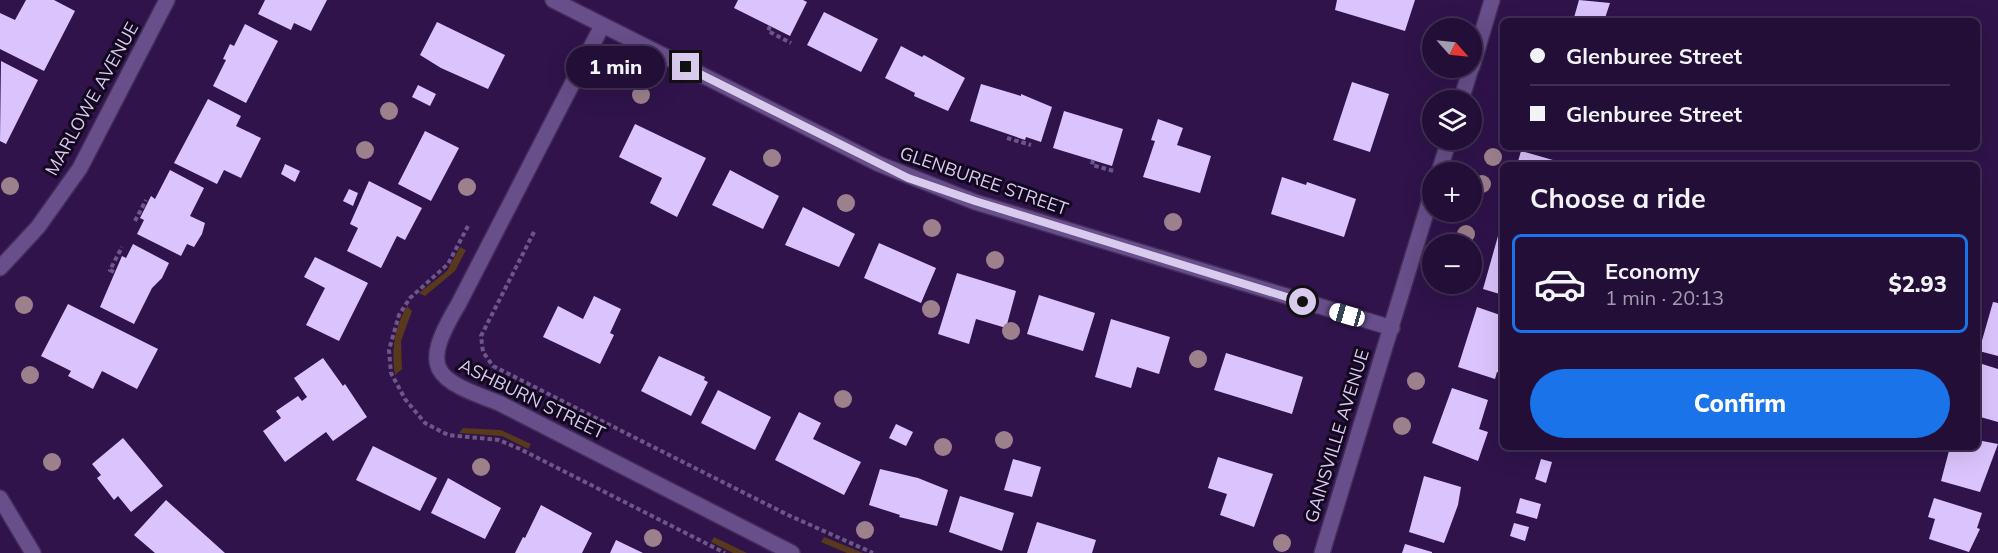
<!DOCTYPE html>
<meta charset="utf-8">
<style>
:root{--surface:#230e38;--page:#2f1c43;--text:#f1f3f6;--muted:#a39cae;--line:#402e53;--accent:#1a73e8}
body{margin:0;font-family:Mulish,sans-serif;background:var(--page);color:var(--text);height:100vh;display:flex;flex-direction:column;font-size:22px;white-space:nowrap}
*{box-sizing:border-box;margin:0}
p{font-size:20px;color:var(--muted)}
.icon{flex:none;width:33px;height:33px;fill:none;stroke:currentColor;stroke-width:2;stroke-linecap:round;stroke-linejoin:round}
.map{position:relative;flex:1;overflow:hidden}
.sheet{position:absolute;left:1500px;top:162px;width:480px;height:288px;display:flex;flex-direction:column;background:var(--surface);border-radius:9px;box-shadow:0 6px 24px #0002,0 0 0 2px var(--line)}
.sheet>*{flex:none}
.top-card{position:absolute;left:1500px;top:18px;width:480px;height:132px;border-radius:9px;box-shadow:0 6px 24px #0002,0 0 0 2px var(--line);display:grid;align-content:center;height:132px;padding:0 30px;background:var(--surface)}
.needle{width:39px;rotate:117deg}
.tools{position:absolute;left:1422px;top:18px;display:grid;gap:12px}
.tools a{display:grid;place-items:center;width:60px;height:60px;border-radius:50%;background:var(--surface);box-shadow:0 6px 24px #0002,0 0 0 2px var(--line);font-size:30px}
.end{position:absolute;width:27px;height:27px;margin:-14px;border:8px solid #d9cbee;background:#111;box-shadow:0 0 0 3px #111}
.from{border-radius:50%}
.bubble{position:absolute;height:42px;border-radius:21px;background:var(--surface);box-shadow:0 6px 24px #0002,0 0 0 2px var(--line);font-size:20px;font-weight:800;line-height:42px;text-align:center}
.car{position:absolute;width:18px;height:36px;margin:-18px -9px;border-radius:8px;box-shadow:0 0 4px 2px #0007;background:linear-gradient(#fff 24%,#345 0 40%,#fff 0 76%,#345 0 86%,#fff 0)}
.top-card b{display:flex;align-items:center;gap:21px;height:57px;font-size:22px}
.top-card b+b{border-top:2px solid var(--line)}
.top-card i{width:15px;height:15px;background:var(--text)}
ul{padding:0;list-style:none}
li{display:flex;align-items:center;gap:18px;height:99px;margin:0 12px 9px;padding:0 18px;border:3px solid transparent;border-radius:9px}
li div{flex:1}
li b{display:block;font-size:22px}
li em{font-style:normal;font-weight:800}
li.active{border-color:var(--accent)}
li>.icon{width:54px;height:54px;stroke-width:1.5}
h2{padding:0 30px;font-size:27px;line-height:72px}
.button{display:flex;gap:12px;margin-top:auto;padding:12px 30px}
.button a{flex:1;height:69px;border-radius:36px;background:var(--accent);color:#fff;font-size:24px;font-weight:800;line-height:69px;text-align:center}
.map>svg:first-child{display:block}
.green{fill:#58391c}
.building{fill:#dbc4fd}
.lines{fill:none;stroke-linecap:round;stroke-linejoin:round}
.minor-casing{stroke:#422d59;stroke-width:18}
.path{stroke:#6d5786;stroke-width:4;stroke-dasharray:4.5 3;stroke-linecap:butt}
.minor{stroke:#684e8a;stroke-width:15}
.tree{fill:#9c808c}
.route{stroke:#d9cbee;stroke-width:8}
.labels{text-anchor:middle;stroke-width:6;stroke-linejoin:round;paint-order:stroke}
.street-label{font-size:18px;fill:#d9cbee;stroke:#12071e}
</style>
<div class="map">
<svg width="1998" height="553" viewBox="0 0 1998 553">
<rect width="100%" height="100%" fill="#2f134a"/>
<path class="green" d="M460,247L466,250L455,271L425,296L419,293L447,271Z
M407,306L412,311L401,341L402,369L395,375C391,350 394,329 407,306Z
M463,428L501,430L531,444L528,449L502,436L459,433Z
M714,537L747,553H733L711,542Z
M824,537L863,553H847L821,542Z"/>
<path class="building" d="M26,0H54L75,11L44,71L0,49V13L15,20Z
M265,0H327L311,31L294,23L291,30L258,14Z
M738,0H803L807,2L790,36L734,8Z
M1337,0H1415L1405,31L1335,10Z
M1579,0L1610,3L1604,21H1573Z
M824,12L878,39L861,72L807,45Z
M437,22L505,55L488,89L441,68L420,55Z
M245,24L278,41L246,103L213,86L226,60L223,59L230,44L234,46Z
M901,46L922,57L924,55L965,78L948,111L914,96L915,93L885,78Z
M1,61L38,80L6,144L0,141Z
M1352,82L1389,94L1370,152L1333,140Z
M981,84L1021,96V94L1052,107L1041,142L1026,137L1025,140L970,121Z
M418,85L436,94L430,106L412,97Z
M208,99L241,116L236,126L261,138L241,178L224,170L217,184L174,163Z
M1064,111L1123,129L1112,166L1053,148Z
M1158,119L1183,128L1177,145L1211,156L1200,193L1143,177L1155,141L1151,140Z
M635,124L706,158L677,217L650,203L662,178L619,157Z
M425,131L459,148L431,201L398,184Z
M1521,151L1567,164V165H1517Z
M285,164L300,171L295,182L281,174Z
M170,170L204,188L190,216L205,223L202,234L194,247L187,244L181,256L137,234L144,220L140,218L151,196L155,199Z
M730,170L779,196L763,229L712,205Z
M1282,177L1306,185L1307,182L1356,199L1344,237L1271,214Z
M369,181L422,208L405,240L397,236L381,268L347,251L358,228L350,224Z
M349,189L358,193L353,206L343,201Z
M803,207L855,234L839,267L785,245Z
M1500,229L1503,230V295L1483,289Z
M879,243L936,268L921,303L864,278Z
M133,244L169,263L162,278L152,288L134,324L100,307L122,256L126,258Z
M315,257L368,283L339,341L306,325L325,288L304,277Z
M957,273L1016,291L1006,328L976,319L969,344L938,334Z
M1039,295L1095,313L1083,351L1027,334Z
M594,296L621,309L610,333L614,335L600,364L543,337L558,306L583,319Z
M1993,302L1998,303V356L1979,351Z
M68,304L158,349L137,389L102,371L93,389L68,376L71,371L41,356Z
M1477,307L1503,316V374L1497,372L1495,379L1458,367Z
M1111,319L1170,337L1159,374L1137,367L1131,388L1095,377Z
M1226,353L1303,377L1292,414L1214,390Z
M659,356L705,377L704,380L708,382L691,416L641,391Z
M323,358L343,386L345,384L367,417L333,441L326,432L285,462L263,431L281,418L276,411L298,396L302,401L307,397L294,378Z
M1982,364L1998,369V422L1977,416V381Z
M1452,388L1488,400L1479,429L1488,432L1478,461L1432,443Z
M718,390L771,417L755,450L701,423Z
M799,412L821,423L813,439L861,462L844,495L775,460Z
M896,424L913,432L906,446L889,438Z
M123,438L163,486L131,512L118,496L114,500L97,478L101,475L92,464Z
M1977,440L1998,444L1980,492L1941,481L1950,447H1977Z
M373,446L437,478L420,511L356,480Z
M1218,457L1273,474L1254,527L1220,515L1227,494L1208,488Z
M1013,459L1041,467L1032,497L1004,490Z
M1541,459L1552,462L1546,483L1535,479Z
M880,469L918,478L948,490L937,526L899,517L900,515L869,505Z
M1424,476L1461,487L1458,505L1444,543L1409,532Z
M448,478L501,508L485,539L431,513Z
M960,496L1014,513L1002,551L949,532Z
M1520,498L1541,504L1537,519L1516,513Z
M1934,498L1982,513L1977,528L1980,529L1969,552L1929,539L1935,519L1928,517Z
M166,500L225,553H155L134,535Z
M541,505L592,533L582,553H515L523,537L525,538Z
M1037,522L1096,540L1092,553H1027Z
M1514,523L1529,527L1525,541L1510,536Z
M616,540L643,553H610Z
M1405,544L1432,552V553H1402Z"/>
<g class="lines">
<defs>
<path id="minor" d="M553,0L879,164L975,202L1392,328
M602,26L458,305C419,370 434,379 499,403L792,553
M1472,67L1492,0
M1461,100L1471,68
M1439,172L1449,140
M0,268L38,227L80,168L167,0
M0,498L33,553
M1322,553L1432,193"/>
</defs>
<use href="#minor" class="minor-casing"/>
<path class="path" d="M770,26L768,31L791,43
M1007,138L1031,145
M1093,160L1092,165L1114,171
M135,221L146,200
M468,226L448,264L410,298L399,315L389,350L391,373L405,399L425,423L448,435L499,440L520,449L725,553
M534,232L481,336L483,352L493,366L788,515L873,553
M114,272L110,270L122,247"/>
<use href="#minor" class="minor"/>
</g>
<g class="tree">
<circle cx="641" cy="95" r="9"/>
<circle cx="389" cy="111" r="9"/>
<circle cx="365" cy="150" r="9"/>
<circle cx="1493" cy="157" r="9"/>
<circle cx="772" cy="158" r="9"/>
<circle cx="1482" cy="184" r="9"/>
<circle cx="10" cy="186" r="9"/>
<circle cx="467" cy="187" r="9"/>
<circle cx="846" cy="203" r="9"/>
<circle cx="1173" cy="222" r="9"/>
<circle cx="932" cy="228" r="9"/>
<circle cx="1466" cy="234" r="9"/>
<circle cx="995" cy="260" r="9"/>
<circle cx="24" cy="305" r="9"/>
<circle cx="931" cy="309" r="9"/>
<circle cx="1011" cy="331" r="9"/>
<circle cx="1198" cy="359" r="9"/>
<circle cx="30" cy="375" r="9"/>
<circle cx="1416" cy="381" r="9"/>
<circle cx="843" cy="399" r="9"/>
<circle cx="1402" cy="426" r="9"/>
<circle cx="1004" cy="440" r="9"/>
<circle cx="943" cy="447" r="9"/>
<circle cx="52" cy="462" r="9"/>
<circle cx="481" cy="467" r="9"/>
<circle cx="865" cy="530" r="9"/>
<circle cx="653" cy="538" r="9"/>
<circle cx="1282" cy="543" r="9"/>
</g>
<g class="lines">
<path class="route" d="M686,67L908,178L975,201L1303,302"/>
</g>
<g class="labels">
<g class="street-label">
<text transform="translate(92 99) rotate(-61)" y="6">MARLOWE AVENUE</text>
<text transform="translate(984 181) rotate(19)" y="6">GLENBUREE STREET</text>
<text transform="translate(532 399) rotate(26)" y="6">ASHBURN STREET</text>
<text transform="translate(1337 436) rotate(-73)" y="6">GAINSVILLE AVENUE</text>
</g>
</g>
</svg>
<div class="tools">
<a><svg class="needle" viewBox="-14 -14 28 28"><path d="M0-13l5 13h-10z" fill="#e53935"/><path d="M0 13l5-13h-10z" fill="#a39cae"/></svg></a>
<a><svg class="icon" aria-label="layers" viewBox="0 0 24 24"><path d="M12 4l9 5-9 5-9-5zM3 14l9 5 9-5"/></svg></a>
<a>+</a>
<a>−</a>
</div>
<i class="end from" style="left:1303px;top:302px"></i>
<i class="end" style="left:686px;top:67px"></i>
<div class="bubble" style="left:566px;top:46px;width:99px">1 min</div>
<i class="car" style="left:1347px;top:315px;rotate:286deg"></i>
<div class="top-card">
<b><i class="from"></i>Glenburee Street</b>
<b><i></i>Glenburee Street</b>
</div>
<section class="sheet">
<h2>Choose a ride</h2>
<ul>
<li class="active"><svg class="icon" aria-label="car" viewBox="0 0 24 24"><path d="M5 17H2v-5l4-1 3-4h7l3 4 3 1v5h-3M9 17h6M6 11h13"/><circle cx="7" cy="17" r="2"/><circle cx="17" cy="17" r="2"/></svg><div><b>Economy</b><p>1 min · 20:13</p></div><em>$2.93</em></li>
</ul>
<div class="button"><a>Confirm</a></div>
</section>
</div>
